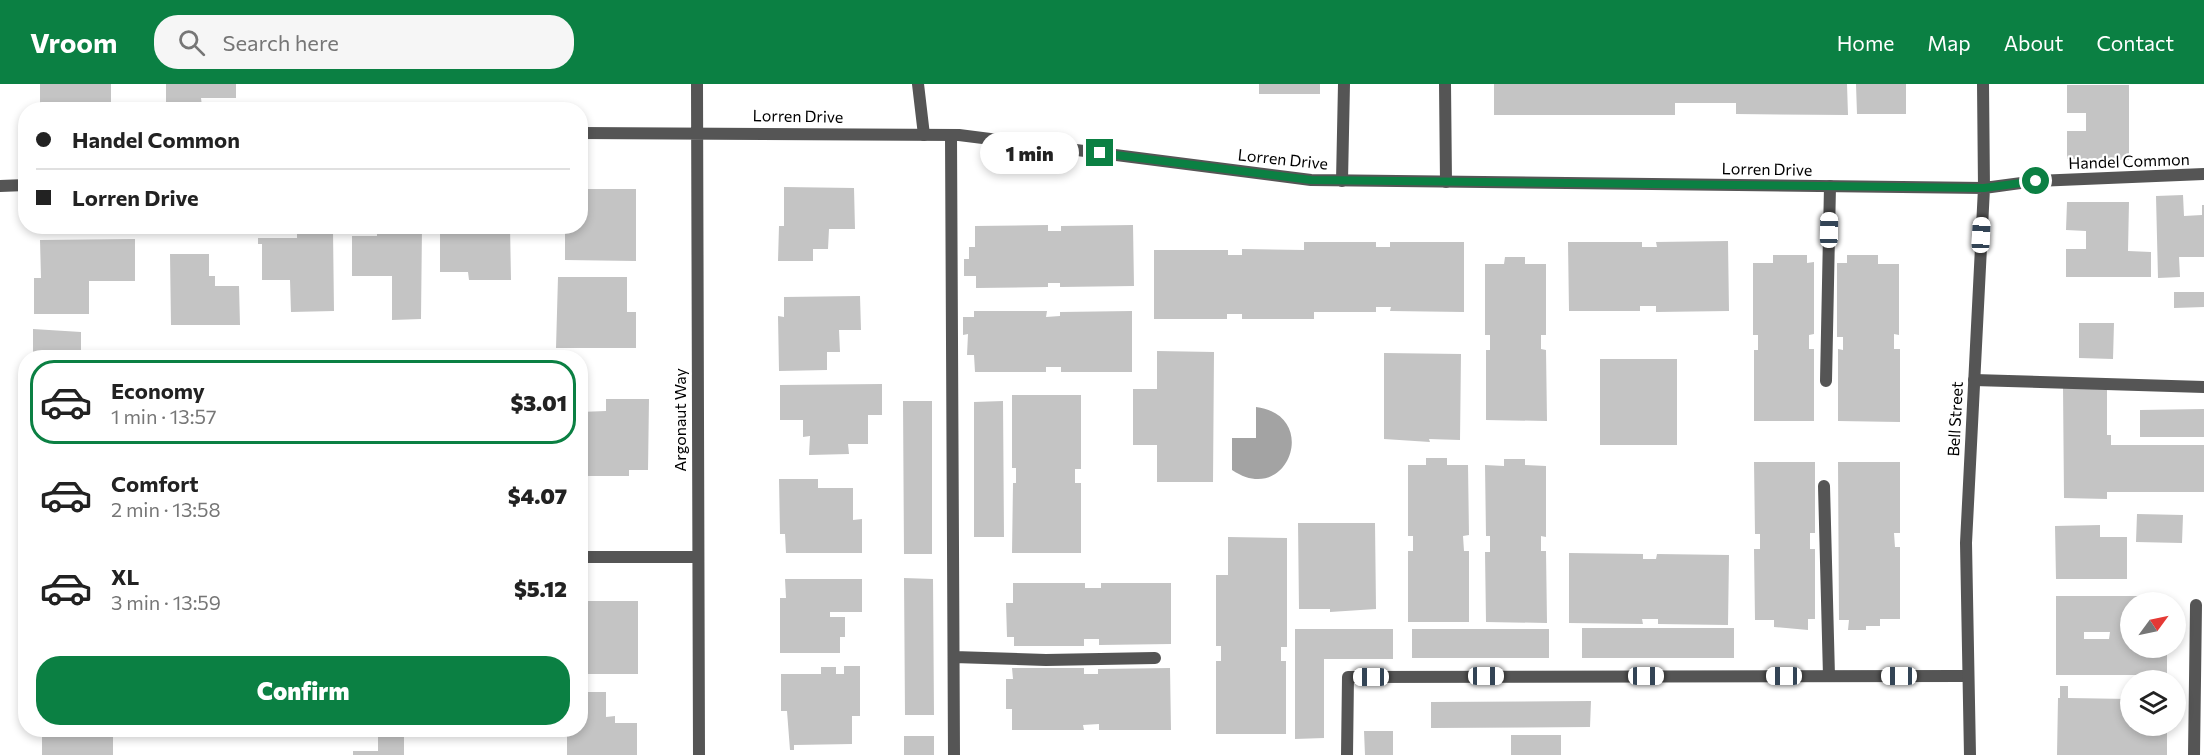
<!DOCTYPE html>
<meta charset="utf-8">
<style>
:root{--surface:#fff;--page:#f6f6f6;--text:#222;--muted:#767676;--line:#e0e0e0;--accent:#0b8043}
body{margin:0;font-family:Commissioner,sans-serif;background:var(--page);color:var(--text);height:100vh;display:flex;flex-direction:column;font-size:22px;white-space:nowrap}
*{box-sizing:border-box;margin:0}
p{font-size:20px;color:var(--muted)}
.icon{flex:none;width:33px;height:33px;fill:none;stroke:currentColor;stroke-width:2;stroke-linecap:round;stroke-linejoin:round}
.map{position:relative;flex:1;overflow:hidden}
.sheet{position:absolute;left:18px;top:266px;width:570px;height:387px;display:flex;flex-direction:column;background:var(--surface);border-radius:24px;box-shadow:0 3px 9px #0003}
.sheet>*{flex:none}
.hud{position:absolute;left:18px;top:18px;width:570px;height:132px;border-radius:24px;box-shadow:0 3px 9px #0003;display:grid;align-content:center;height:132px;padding:0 18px;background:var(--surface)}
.needle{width:39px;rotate:57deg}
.fabs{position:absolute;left:2120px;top:508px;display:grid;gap:12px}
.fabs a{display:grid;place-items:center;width:66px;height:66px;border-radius:50%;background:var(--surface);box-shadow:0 3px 9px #0003;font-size:30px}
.end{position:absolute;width:27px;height:27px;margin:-14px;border:8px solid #0b8043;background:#fff;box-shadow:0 0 0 3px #fff}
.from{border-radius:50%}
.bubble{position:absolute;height:42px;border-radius:21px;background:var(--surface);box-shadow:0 3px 9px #0003;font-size:20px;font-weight:800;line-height:42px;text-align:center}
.car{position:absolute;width:18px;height:36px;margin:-18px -9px;border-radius:8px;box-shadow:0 0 4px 2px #0007;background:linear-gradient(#fff 24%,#345 0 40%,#fff 0 76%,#345 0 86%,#fff 0)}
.hud b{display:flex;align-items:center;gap:21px;height:57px;font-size:22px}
.hud b+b{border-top:2px solid var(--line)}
.hud i{width:15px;height:15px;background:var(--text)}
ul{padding:10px 0 0;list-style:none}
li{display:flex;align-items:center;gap:18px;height:84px;margin:0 12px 9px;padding:0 6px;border:3px solid transparent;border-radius:24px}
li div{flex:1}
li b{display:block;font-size:22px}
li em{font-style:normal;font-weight:800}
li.current{border-color:var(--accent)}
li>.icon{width:54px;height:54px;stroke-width:1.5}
.button{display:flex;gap:12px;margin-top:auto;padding:12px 18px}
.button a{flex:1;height:69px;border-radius:24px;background:var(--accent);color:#fff;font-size:24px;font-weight:800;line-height:69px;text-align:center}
header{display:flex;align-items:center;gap:36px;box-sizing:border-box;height:84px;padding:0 30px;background:var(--accent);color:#fff}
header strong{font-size:28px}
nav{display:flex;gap:33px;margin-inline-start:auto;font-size:21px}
.search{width:420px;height:54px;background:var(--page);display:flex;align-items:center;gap:15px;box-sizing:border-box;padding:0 21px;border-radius:24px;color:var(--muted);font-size:22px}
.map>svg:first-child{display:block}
.water{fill:#a3a3a3}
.building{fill:#c4c4c4;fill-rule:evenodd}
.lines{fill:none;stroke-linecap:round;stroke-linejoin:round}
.lane{stroke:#555;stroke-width:12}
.street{stroke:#555;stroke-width:12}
.route{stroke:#0b8043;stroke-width:8}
.labels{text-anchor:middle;stroke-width:4.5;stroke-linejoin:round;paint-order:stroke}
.street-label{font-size:16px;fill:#000;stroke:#fff}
</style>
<header>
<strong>Vroom</strong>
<div class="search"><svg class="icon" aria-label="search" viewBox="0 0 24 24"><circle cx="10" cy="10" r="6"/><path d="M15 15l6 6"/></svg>Search here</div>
<nav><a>Home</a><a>Map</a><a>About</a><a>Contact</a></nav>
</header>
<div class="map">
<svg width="2204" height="671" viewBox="0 0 2204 671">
<rect width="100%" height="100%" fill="#fff"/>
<path class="water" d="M1256,323C1321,331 1288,424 1232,386V354H1256Z"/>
<path class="building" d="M40,0H111V26H40Z
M166,0H236V14H201L202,22L166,21Z
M1259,0H1320V10H1259Z
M1494,0H1847L1848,31L1736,30V19H1675V31H1494Z
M1856,0H1906V30H1857Z
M2067,1H2129V76L2067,75V47H2086V29H2067Z
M784,103L854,104L855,145H829L828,165H813V177H778L779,142H784Z
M580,105H636V177L565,176V147H559V142H580Z
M2183,111L2184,132L2202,131V121H2204V173H2179L2180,193L2158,194L2156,112Z
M2067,118H2129L2128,167L2151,168V193H2066V165H2086V147L2066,146Z
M1048,141V147H1061V142L1133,141L1134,202L1060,203V199H1048V203L976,204V192H964V175H969V163H975V142Z
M422,142L421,235L392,236V192H352V152H377V143Z
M440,142H510L511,196H469L468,188H440Z
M297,147H333L334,227L291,228L290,196H262V160H258V154H297Z
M135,155V197H89V230H34V194H41L40,156Z
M1728,157L1729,227L1656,228V222H1640V227H1569L1568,158H1642V163H1657L1656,158Z
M1304,158H1376V163H1390V158H1464V228L1390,227L1391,223H1376V228H1314V235H1242V230H1227V235H1154V166H1228V171H1242V165L1304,166Z
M170,170H209V192H215V202H239L240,241H171Z
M1773,171H1807V179L1814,178V250L1809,251V265H1814V337H1754V266H1758V251H1753V179H1773Z
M1847,171H1878V180H1899V251L1894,250V265H1900V338L1838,337V265L1843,266V253H1837V179H1847Z
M1505,173H1525V180H1546V251H1541V265L1546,266L1547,337L1486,336V266H1490V251H1485V180H1504Z
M558,193H627V228H636V264H556Z
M2174,208H2204V223L2174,224Z
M860,212L861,246H839L840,268H827V286L779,287L778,232L784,233V213Z
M974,227H1047L1046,233L1060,232V228L1132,227V288H1061V283H1046V288H975L974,271H967L968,250L963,251V233H974Z
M2079,239H2114L2113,275L2079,274Z
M33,245L81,248V273H33Z
M1157,267L1214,268L1213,398H1157V361H1133V305H1157Z
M388,269L419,271V273H388Z
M1384,269L1461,270L1460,356L1429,355L1430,358L1384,355Z
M1600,275H1677V361H1600Z
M882,300V331H868V360H848L849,370L809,371L810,352L803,353V336H780V301Z
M2107,302V351H2111V361H2204V408H2107V415L2064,414L2063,303Z
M1012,311H1081V385H1075V399H1081V469H1012L1013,399H1016V384H1012Z
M606,315H649L648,386H629V392H580V328L606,327Z
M903,317H932V470H904Z
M1003,317L1004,453H974V318Z
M2204,325V353H2140V326Z
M1426,374H1447V381H1468L1469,451L1463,452L1464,467H1469V538H1408V467H1413V452H1408V381H1426Z
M1504,375H1525V381L1546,382V453L1541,452V467H1546L1547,539L1486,538L1485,468H1490V452H1486L1485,381L1504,382Z
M1754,378H1815V449H1810V465H1815V535H1808V546L1774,543V536H1755L1754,465H1760V450H1755Z
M1838,378H1900V449H1894L1895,463H1900V535H1880V542H1866V546H1848L1849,536H1839Z
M779,395H818V404H853V436L862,435V469H786L785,450H780Z
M2137,430L2183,431L2182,459L2136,458Z
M1298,439H1375L1376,525L1330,528V525H1299Z
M2100,441V453H2127V495H2056L2055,442Z
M1228,453L1287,454V563H1281V577H1286V650H1216V577H1221V562H1216V491H1228Z
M1569,469L1643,470V475H1656L1657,470L1729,471L1728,541L1658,540V535H1642L1643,540L1569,539Z
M904,494L933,495L934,631H905Z
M785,495H862V528H830V533H845V553H840V569H780V514H786Z
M1013,499H1085V504H1101V499H1171V560L1099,561V555H1084V562H1014V553H1007L1006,519H1013Z
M2056,512H2167V519H2130V564H2167V591H2056ZM2084,548H2110L2109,555H2084Z
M580,517H638V590H580Z
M1582,544H1734V574H1582Z
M1295,545H1393V575H1324V654L1295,655Z
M1412,545H1549V574H1412Z
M844,582H860V632H852V660L794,661V666H790L787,627H781V590H821V583H836V590H844Z
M1012,584H1084V590H1098V585L1170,584L1171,646H1099V640L1083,641L1084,646H1012V625H1006V595H1013Z
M2060,602H2068V614L2130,615V642H2167V671H2057L2058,614H2060Z
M580,608H606V633L615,632V639H637V671H567V645H580Z
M1591,617L1590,643L1431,644V618Z
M42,645H113V671H42Z
M1364,647H1393V671H1365Z
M378,651H404V671H353V667H378Z
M1511,651H1561V671H1511Z
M904,652H934V671H904Z"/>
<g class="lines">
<path class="lane" d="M918,0L924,51
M1445,0L1446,98
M951,51L954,671
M1342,97L1344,0
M1974,296L2204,303
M1826,297L1830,102
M1824,402L1829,592
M954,573L1046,576L1155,574
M1347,671L1348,593L1968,592
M2194,671L2196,521"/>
<path class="street" d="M697,0L699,671
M580,49L959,51L1311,96L1984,104L2036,97L2204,90
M0,102L26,101
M580,473H697
M1970,671L1966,459L1984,104L1983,0"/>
</g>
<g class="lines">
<path class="route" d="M1100,69L1311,96L1984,104L2036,97"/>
</g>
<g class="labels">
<g class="street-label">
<text transform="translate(798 32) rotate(1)" y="6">Lorren Drive</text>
<text transform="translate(1283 75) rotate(6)" y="6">Lorren Drive</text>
<text transform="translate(2129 77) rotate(-2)" y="6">Handel Common</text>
<text transform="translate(1767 85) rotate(1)" y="6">Lorren Drive</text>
<text transform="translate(1955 335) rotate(-87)" y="6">Bell Street</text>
<text transform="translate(680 336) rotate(-90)" y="6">Argonaut Way</text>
</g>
</g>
</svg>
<div class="fabs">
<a><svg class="needle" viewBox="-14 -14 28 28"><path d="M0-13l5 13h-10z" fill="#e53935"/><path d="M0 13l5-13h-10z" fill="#767676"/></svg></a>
<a><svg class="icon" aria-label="layers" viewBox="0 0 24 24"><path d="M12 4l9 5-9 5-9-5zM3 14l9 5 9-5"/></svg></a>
</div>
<i class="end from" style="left:2036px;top:97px"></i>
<i class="end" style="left:1100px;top:69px"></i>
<div class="bubble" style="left:980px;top:48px;width:99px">1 min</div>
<i class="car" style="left:1829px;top:146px;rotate:1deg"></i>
<i class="car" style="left:1981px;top:151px;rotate:3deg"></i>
<i class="car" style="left:1486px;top:592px;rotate:90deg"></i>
<i class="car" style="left:1646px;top:592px;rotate:90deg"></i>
<i class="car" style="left:1784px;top:592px;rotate:270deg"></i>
<i class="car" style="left:1899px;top:592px;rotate:270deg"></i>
<i class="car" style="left:1371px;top:593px;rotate:270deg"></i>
<div class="hud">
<b><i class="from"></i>Handel Common</b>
<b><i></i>Lorren Drive</b>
</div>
<section class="sheet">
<ul>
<li class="current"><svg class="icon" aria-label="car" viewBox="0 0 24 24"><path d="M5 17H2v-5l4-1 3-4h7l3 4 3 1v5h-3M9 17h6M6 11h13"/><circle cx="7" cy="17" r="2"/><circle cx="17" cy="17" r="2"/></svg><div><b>Economy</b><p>1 min · 13:57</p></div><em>$3.01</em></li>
<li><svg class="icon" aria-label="car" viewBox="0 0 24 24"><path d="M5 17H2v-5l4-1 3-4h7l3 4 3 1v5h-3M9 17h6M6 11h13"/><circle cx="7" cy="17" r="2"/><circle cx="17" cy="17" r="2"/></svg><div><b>Comfort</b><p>2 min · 13:58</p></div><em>$4.07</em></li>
<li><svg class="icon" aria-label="car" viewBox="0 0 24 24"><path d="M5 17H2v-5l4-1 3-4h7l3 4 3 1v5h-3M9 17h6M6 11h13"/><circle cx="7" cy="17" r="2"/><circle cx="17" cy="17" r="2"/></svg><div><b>XL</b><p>3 min · 13:59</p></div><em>$5.12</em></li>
</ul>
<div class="button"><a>Confirm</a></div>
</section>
</div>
